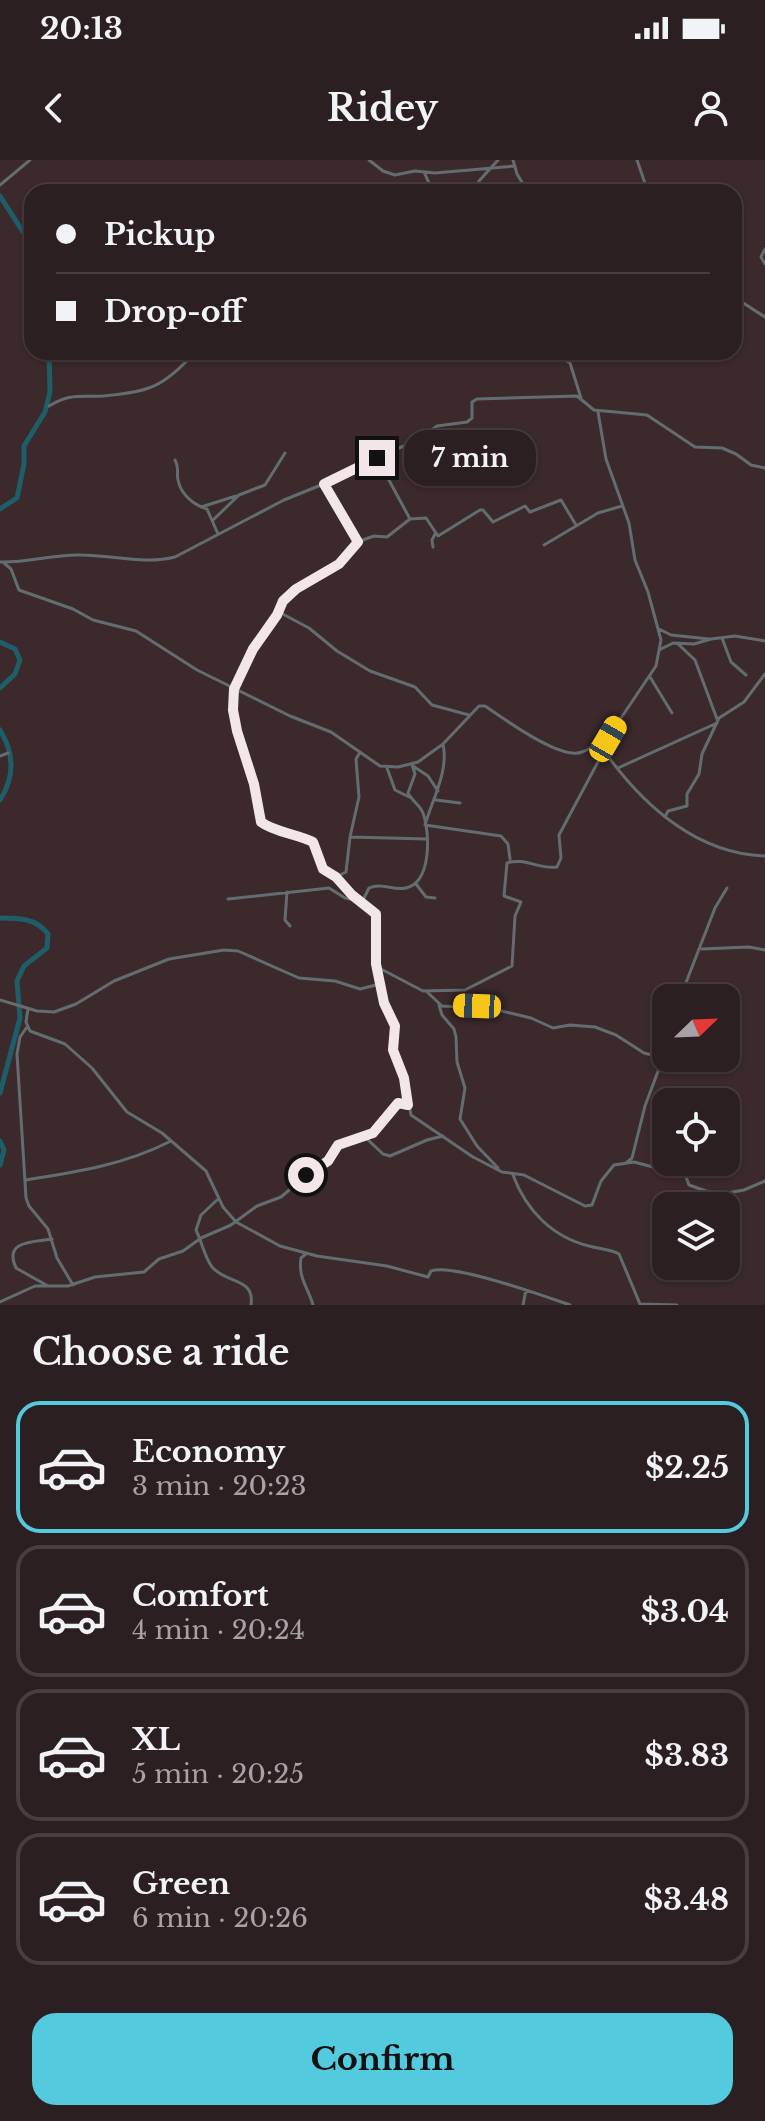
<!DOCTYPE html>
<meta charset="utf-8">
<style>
:root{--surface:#2c1f21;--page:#382c2e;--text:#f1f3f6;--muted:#a6a2a5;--line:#483d3f;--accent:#54cade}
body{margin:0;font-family:"Libre Baskerville",serif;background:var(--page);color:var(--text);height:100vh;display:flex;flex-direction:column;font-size:30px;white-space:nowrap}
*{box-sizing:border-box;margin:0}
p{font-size:26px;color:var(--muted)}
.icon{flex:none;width:44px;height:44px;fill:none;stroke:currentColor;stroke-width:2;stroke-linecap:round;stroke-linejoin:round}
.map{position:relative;height:1145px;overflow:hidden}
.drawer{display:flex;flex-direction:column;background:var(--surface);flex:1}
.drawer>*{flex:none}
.guide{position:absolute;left:24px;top:24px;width:718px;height:176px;border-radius:24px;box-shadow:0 2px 6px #0004,0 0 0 2px var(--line);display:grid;align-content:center;height:176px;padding:0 32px;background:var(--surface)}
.needle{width:52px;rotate:67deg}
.buttons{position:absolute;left:652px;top:824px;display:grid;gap:16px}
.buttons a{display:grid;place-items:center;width:88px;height:88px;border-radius:16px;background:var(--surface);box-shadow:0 2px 6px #0004,0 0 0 2px var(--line);font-size:40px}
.end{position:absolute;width:36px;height:36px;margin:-18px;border:10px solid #f2e6e8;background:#111;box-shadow:0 0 0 4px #111}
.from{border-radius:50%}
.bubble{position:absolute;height:56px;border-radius:24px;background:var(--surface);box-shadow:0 2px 6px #0004,0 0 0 2px var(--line);font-size:26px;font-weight:700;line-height:56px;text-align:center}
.car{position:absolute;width:24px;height:48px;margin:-24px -12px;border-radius:10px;box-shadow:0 0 6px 2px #0007;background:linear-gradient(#f5c518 24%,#345 0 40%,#f5c518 0 76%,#345 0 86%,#f5c518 0)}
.guide b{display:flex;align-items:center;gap:28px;height:76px;font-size:30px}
.guide b+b{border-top:2px solid var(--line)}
.guide i{width:20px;height:20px;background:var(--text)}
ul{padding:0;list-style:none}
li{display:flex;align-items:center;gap:24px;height:132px;margin:0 16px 12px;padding:0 16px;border:4px solid var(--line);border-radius:24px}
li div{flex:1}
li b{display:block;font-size:30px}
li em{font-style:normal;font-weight:700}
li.selected{border-color:var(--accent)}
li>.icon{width:72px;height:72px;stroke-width:1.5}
h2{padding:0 32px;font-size:36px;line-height:96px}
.cta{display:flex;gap:16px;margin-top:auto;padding:16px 32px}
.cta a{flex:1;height:92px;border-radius:24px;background:var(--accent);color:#111;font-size:32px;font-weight:700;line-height:92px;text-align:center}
.status{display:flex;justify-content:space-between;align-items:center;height:56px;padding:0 40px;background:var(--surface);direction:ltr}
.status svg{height:22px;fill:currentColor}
header{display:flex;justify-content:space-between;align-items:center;height:104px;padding:0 32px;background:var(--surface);font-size:36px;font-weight:700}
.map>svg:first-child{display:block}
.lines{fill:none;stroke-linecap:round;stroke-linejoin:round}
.river{stroke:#1d5e68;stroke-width:5}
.minor{stroke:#636d6f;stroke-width:3}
.route{stroke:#f2e6e8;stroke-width:10}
</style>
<div class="status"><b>20:13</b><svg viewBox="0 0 49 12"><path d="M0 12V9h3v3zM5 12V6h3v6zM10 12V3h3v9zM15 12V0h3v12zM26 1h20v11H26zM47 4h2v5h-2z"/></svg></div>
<header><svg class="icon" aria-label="back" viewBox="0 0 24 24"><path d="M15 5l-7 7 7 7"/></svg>Ridey<svg class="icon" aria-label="person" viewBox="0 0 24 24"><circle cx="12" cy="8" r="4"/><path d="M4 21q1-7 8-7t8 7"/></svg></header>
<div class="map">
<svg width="765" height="1145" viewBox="0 0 765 1145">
<rect width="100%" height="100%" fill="#3b292c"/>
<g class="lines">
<path class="river" d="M0,36L32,86
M0,349L17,338L24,304V286L45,252L50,232L49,192
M0,482L15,489L20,500L15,514L0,528
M0,570C14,593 15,617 0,640
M0,758C19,758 36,758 48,774L47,788L24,806L17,821L20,858L0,933
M0,981L4,990L0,1005"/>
<path class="minor" d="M369,0L383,11L395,15L415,11L435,13L515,6
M513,0L517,14L528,32
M637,0L648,32
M424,12L433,32
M0,25L30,0
M477,32L479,21L498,0
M765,89L761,97L765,104
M734,137L765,157
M551,192L570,203L581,238
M49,246C71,233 79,237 103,236C149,232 164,227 195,192
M598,252L606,299L629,363L635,400L648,432L661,480L656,506L621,558
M175,300C180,309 176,311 178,320C181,335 194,345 207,349L218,374
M324,324L358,382
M201,347L236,336
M410,359L426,358L438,376L480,350H483L493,362L525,346L530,352L561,340L576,365
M213,360L239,335L265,325L285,293
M544,385L598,353L622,346
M433,387L432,380L435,374
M0,402C27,403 54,394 81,395C113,395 144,405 175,397L284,340L331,321L370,300L416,281L437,266L467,262L472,258V242L477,239L577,236L594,250L647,255L695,287L722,288L736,294L751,305L765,308
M4,403L11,409L19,430L73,449L93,460L136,471L197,510L290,556L331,572L380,606L398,607L418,602L443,584L479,546H485C503,558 561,601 582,592C597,587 610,570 620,558
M279,452L309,468L337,491L370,511L415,527L432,545L469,555
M659,469L671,475L709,479
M722,478L731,502L746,515
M677,483L695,500L717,559
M661,489L673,483L694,484L711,479L735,476L765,481
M650,517L672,553
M234,529L260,478L285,438L296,429L339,404L360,381L374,376L387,377L410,359L377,298
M235,529C230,564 247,591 254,624C257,637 258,650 261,662C273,672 297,674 313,682L323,709L337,717L352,735L376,754V804L384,843L395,866L394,896L404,918L411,955L473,997L502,1012L524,1015L585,1046L592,1045L601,1021L614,1005L634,1002L653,1007L678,1004L682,1006L689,1025L706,1031L727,1033L744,1030L765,1021
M617,565L608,579L607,595C645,647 698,694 765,696
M443,584C449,611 432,640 425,665L501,676L508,684L510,699
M0,596L8,593
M413,606L428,616L438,631
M387,608L395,630L409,637
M618,608L717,563
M436,640L460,643
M665,657L668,651L687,646V634L699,614L702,594L719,558L744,542L765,514
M350,677L426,679
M336,717L346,712L350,677L359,637L356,599L359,594
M416,724L426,737L435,738
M287,732L285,760L290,766
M228,739L329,728L345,738L360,741
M362,742L369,728C382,722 393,731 406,728C432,722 430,672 423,653C420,645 412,641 408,633L415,614L412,605
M702,789L749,787L765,790
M379,808L423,831L465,830L512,806L515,756L521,742L504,736L507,703C524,697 540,710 557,707L561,698L559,675L607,585
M426,831L442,846L493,849L531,858L553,868L570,865L595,867L616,875L644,893L664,898
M680,838L715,748L727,728
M0,840L37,851L54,852L76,844L114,821L169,799L224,790L238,791L299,818L335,821L360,829L380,824
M439,845L442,855L454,869L456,877L457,902L465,928L460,959L477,986L498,1008
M28,849L26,862L30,871L65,884L92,908L127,952L162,973L206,1011L223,1047L236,1062L280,1086L317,1096L387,1106L428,1117L431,1111C453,1103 544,1136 570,1145
M27,867L20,877L17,894L26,1038L29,1046L48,1069L57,1098L73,1125
M366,978L383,994L390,996L427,980L443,976
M626,1003L632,998L645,946L666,890
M513,1015C526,1050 552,1077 589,1086C599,1089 610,1089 619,1094L640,1144L677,1145
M25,1020C77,1012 124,1005 171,981
M217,1040L201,1055L196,1070C202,1082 204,1096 212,1107C226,1124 255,1117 251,1145
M307,1093L301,1098C298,1119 308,1127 313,1145
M48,1126L16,1108C3,1080 34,1082 52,1079
M0,1142L35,1126H68L95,1117L144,1112L159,1099L183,1091L201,1078L231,1065L257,1046L281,1037L314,1009L328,1001L338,985L369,976L381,965L398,943L408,945
M523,1145L526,1130"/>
</g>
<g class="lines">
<path class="route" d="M306,1015L328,1001L338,985L373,973L398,943L408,945L404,918L393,890L395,866L384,843L376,804V754L352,735L336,717L323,709L313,682C297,674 274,672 261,662L254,624L237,571L233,550L234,529L253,489L277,455L283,441L296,429L339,404L358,382L324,324L377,298"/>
</g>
</svg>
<div class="buttons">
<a><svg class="needle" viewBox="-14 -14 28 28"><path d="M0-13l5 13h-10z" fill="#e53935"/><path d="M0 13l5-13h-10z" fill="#a6a2a5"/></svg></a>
<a><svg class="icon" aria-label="locate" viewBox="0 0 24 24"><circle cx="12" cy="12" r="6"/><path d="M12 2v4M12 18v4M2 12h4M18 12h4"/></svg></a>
<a><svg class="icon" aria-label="layers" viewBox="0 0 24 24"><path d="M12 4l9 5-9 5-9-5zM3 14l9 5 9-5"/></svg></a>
</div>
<i class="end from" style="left:306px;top:1015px"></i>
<i class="end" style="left:377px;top:298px"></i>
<div class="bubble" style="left:404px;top:270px;width:132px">7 min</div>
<i class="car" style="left:608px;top:579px;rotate:30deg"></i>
<i class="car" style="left:477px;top:846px;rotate:272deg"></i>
<div class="guide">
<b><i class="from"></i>Pickup</b>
<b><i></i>Drop-off</b>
</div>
</div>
<section class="drawer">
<h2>Choose a ride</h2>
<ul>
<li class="selected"><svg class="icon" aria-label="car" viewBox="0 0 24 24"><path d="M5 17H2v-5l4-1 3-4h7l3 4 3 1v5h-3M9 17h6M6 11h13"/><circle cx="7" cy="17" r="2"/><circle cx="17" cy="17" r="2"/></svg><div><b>Economy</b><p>3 min · 20:23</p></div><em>$2.25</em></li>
<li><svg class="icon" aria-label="car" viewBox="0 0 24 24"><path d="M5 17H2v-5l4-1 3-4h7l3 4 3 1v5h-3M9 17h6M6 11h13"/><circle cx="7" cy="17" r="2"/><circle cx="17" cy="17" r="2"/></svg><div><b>Comfort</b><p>4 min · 20:24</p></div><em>$3.04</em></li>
<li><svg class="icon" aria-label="car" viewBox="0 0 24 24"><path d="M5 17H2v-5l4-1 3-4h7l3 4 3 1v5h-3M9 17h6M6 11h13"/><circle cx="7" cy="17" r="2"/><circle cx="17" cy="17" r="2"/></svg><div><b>XL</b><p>5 min · 20:25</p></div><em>$3.83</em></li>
<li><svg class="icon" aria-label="car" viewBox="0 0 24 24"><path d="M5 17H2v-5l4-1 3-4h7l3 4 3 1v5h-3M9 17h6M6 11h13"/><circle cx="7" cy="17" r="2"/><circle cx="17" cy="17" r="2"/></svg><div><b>Green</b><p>6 min · 20:26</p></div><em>$3.48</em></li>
</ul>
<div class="cta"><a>Confirm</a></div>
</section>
